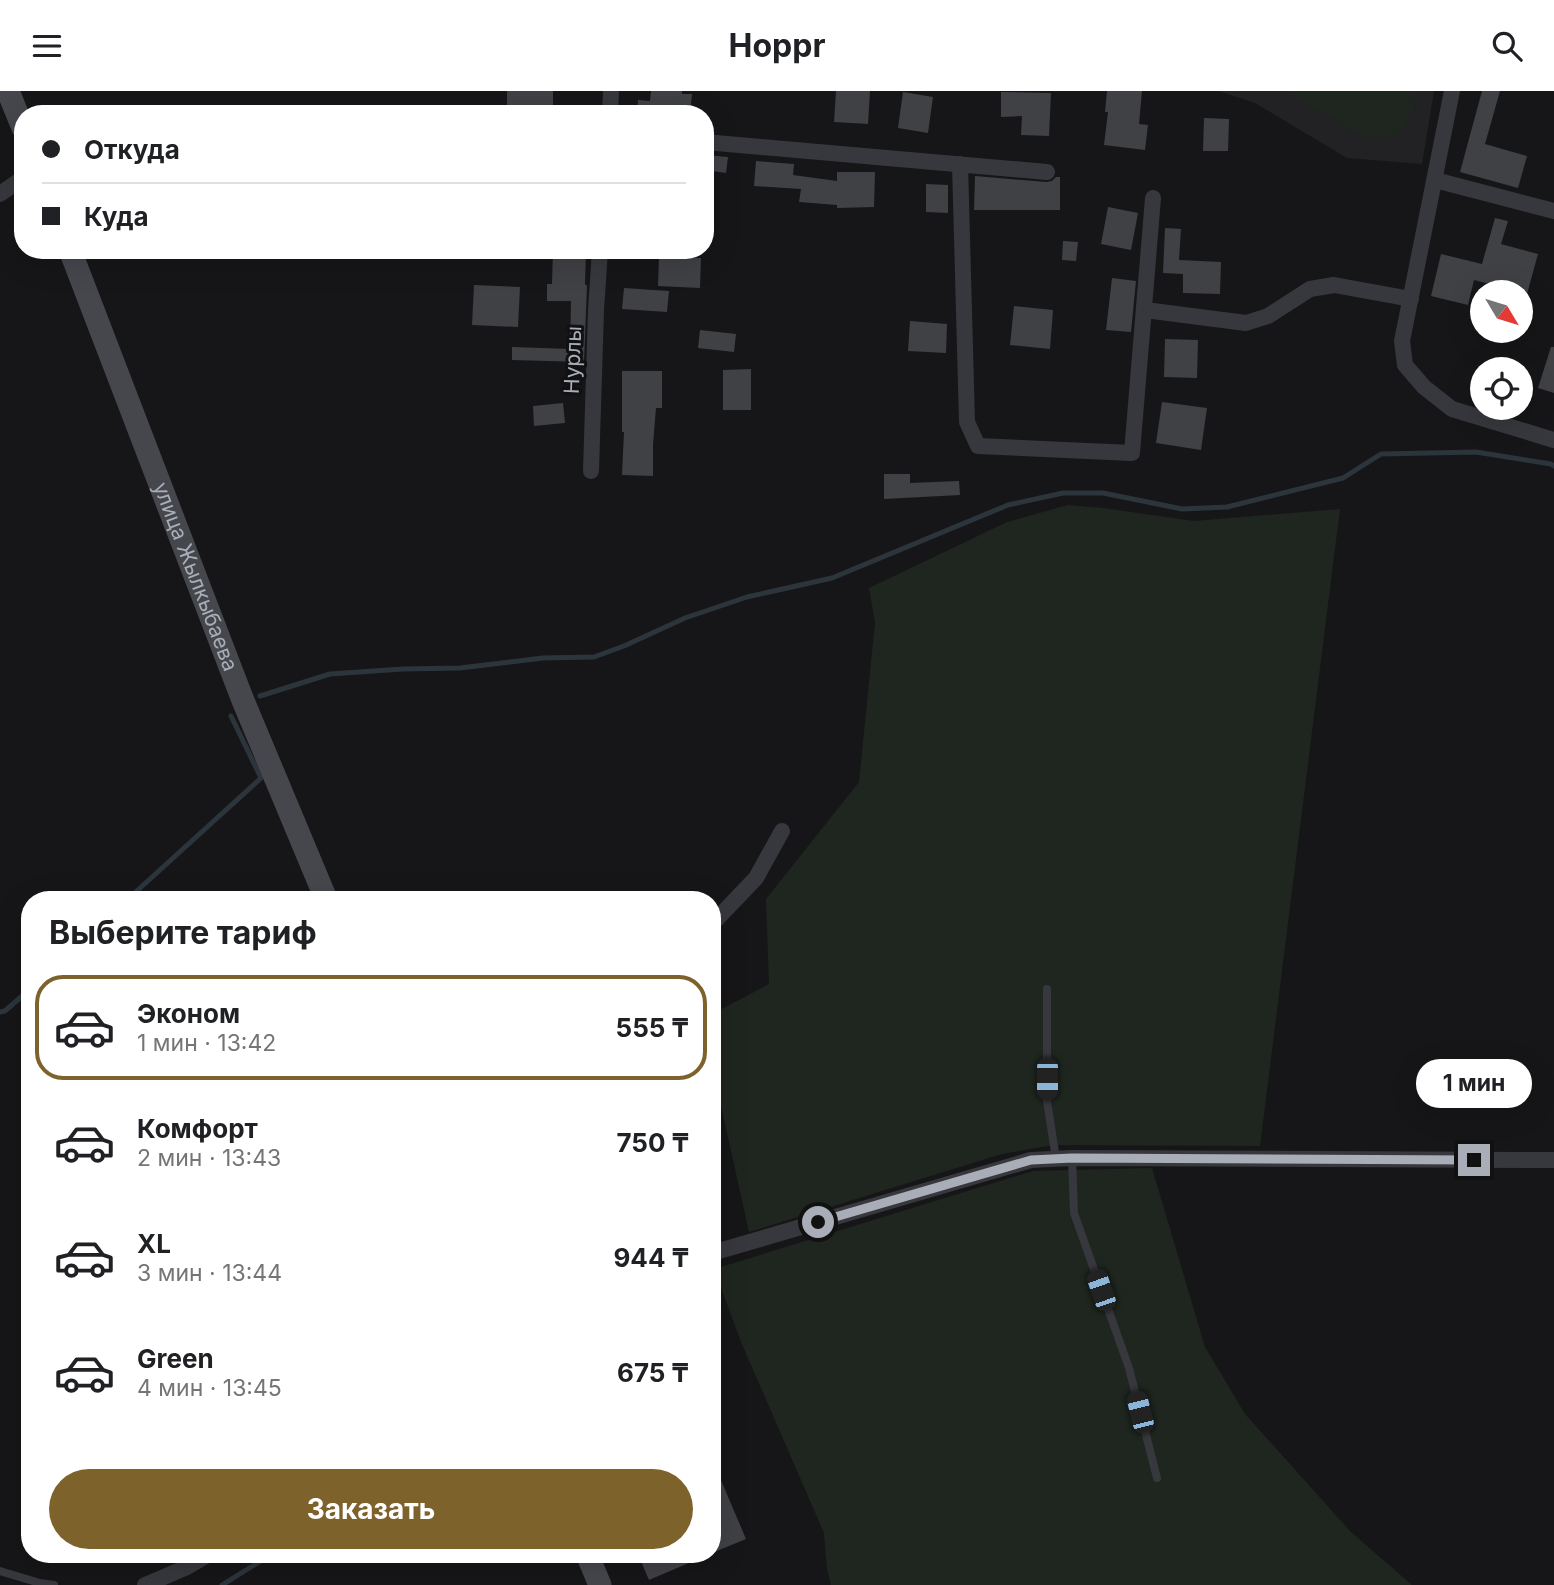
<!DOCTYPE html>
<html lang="ru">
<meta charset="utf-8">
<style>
:root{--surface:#fff;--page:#f6f6f6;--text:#202124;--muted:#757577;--line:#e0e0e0;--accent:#7e622b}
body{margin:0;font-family:Inter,sans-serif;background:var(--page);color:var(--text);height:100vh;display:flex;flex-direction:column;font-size:26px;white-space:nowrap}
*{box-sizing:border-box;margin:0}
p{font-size:23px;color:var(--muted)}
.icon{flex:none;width:38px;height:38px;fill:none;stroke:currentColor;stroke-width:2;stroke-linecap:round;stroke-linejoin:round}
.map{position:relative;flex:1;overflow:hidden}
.details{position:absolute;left:21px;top:800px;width:700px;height:672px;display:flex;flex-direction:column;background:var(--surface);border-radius:28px;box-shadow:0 7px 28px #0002}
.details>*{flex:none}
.banner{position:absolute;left:14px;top:14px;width:700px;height:154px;border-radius:28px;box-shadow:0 7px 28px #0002;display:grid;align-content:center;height:154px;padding:0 28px;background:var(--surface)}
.needle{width:46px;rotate:128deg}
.tools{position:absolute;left:1470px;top:189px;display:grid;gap:14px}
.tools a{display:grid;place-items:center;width:63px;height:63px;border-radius:50%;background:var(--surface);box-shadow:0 7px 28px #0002;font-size:35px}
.end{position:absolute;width:32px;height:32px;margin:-16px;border:9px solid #a8adb8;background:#111;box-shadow:0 0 0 4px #111}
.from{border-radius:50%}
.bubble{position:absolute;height:49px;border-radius:24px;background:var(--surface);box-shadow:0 7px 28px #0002;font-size:23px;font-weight:700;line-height:49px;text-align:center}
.car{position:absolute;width:21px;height:42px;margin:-21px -10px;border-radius:9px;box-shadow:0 0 5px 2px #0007;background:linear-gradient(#222 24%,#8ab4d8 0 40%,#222 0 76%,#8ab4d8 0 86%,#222 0)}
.banner b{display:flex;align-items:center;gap:24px;height:66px;font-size:26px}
.banner b+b{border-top:2px solid var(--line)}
.banner i{width:18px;height:18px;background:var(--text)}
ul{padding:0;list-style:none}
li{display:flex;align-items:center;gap:21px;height:105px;margin:0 14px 10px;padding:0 14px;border:4px solid transparent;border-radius:28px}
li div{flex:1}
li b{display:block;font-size:26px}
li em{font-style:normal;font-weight:700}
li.current{border-color:var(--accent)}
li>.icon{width:63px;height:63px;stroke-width:1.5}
h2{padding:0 28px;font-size:32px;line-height:84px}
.primary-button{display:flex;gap:14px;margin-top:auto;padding:14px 28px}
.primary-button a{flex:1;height:80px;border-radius:42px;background:var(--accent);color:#fff;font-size:28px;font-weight:700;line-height:80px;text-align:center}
header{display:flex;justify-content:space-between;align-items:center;height:91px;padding:0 28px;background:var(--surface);font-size:32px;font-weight:700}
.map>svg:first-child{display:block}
.built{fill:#222225}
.green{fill:#1e261f}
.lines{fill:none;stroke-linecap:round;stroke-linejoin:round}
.stream{stroke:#2c353c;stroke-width:5}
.building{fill:#404145}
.lane{stroke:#37383d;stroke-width:8}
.street{stroke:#37383d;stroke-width:16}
.secondary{stroke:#45474d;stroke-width:23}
.route{stroke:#a8adb8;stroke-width:9}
.labels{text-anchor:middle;stroke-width:6;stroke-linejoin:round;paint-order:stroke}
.street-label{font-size:21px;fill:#a8adb8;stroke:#111113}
</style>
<header><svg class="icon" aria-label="menu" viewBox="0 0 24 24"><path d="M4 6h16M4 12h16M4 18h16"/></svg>Hoppr<svg class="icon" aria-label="search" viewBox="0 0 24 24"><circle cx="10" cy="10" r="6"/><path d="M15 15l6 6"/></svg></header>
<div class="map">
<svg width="1554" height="1494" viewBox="0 0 1554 1494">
<rect width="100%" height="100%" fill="#161618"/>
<path class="built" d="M1219,0H1434L1422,73L1347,67L1255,12Z"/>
<path class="green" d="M1286,0H1416L1414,20L1395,44L1374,47L1360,44Z
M1068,414L1103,417L1194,430L1340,418L1260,1055L1054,1054L1002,1063L749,1141L712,974V923L769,893L766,808L859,691L875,531L869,497L1007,431Z
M1152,1077L1205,1256L1245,1323L1350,1440L1412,1494H831L827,1479L824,1442L741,1251L714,1178L1033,1080Z"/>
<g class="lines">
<path class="stream" d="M260,605L330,583L403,578L460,577L543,567L594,566L624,555L685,527L747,506L832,487L1008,414L1063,402H1103L1182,418L1227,416L1343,387L1381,363L1476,361L1551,373L1554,375
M128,808L261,687L231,625
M0,921L5,920L30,898
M222,1494L272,1463"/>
</g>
<path class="building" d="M507,0H553V23H507Z
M651,0H682V3H692L690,23H637L638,9L650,10Z
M836,0H870L868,33L834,31Z
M1107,0H1142L1139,33L1148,34L1145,59L1104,54L1108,21H1105Z
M1482,0H1500L1485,53L1527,65L1518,97L1460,81Z
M903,1L933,6L928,42L898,37Z
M1001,1L1051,2L1049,45L1021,44L1022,25L1001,26Z
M1204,27L1229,28L1228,60H1203Z
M705,64L728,66L726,82L705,79Z
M756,70L794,73L793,84L837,90V81H875L874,116L837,117V114L799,111L801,98L754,95Z
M975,85L1046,91L1052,90L1056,86H1060V119H974Z
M926,93L948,94V122L926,121Z
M1108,116L1138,122L1131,159L1101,153Z
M1495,127L1508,130L1501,153L1538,163L1527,203L1474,189L1468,214L1431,205L1441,163L1482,173Z
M1165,137L1181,138L1179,169L1221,171L1220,203L1183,202V183L1163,182Z
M1063,150L1078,151L1076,170L1062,169Z
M553,159H586L585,194H587L584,271L512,269V256L570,258L571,210H547V193H552Z
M659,165L701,167L700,197L658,195Z
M1112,187L1136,190L1131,241L1106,239Z
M474,194L520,196L518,236L472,234Z
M624,197L669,200L667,221L622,218Z
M1014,215L1053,219L1050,258L1010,254Z
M910,230L947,233L946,262L908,260Z
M700,239L736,243L734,261L698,257Z
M1165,248L1198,249L1197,287L1164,286Z
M1551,256H1554V302L1538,297Z
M751,278V319H723V279Z
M622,280H662V317H656L653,353V385L622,384L624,341H622Z
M1162,311L1207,317L1201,359L1156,352Z
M563,312L565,332L534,335L533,315Z
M884,383H910V392L959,390L960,404L884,408Z
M712,1368L746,1448L712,1462Z
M651,1463H710L649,1489L640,1468Z"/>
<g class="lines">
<path class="lane" d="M1047,898V1010L1056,1068
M1072,1067L1074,1122L1129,1277L1157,1387
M0,1480L40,1492L54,1494"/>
<path class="street" d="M1452,0L1402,250L1405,274L1424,296L1452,318L1554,349
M610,23L611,0
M705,51L1047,81
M960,73L967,331L978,355L1132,362L1153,107
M1435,89L1554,120
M0,103L23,87
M1145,219L1246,232L1268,225L1310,198L1334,194L1411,208
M591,380L596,219L600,159
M712,833L756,787L782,740
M712,1162L1031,1069L1072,1067L1554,1069
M145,1494L185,1477L209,1463"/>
<g class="secondary">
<path d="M8,0L23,37"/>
<path id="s1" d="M70,159L242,607L326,808"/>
<path d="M587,1463L600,1494"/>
</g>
</g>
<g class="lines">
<path class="route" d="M818,1131L1031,1069L1072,1067L1474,1069"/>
</g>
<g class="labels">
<g class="street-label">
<text transform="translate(573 269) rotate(-88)" y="7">Нурлы</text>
<text dy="7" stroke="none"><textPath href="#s1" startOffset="350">улица Жылкыбаева</textPath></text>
</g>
</g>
</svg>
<div class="tools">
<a><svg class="needle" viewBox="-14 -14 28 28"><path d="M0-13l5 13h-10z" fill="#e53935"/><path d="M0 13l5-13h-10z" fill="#757577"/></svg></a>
<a><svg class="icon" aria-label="locate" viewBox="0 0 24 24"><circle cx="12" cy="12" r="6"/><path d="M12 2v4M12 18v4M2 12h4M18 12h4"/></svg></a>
</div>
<i class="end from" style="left:818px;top:1131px"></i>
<i class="end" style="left:1474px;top:1069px"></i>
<div class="bubble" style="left:1416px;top:968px;width:116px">1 мин</div>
<i class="car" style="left:1047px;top:988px;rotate:180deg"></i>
<i class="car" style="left:1101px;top:1199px;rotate:341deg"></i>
<i class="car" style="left:1140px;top:1321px;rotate:346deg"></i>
<div class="banner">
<b><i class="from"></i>Откуда</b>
<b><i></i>Куда</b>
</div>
<section class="details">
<h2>Выберите тариф</h2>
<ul>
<li class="current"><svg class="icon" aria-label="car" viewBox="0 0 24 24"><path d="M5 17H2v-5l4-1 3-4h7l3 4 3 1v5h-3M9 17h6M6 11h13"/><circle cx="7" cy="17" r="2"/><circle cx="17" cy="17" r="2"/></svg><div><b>Эконом</b><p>1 мин · 13:42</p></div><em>555 ₸</em></li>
<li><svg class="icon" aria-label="car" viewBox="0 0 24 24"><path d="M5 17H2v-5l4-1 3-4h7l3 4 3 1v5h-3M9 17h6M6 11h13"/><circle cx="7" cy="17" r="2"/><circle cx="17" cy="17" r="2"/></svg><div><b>Комфорт</b><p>2 мин · 13:43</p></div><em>750 ₸</em></li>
<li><svg class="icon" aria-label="car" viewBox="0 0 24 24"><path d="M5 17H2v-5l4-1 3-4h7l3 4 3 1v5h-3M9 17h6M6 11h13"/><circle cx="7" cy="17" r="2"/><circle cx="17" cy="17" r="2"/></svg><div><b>XL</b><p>3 мин · 13:44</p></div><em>944 ₸</em></li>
<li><svg class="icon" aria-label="car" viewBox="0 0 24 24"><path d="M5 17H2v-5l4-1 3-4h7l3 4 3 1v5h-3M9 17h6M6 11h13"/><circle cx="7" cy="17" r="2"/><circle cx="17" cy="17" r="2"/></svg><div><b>Green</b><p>4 мин · 13:45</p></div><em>675 ₸</em></li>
</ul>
<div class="primary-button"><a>Заказать</a></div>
</section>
</div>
